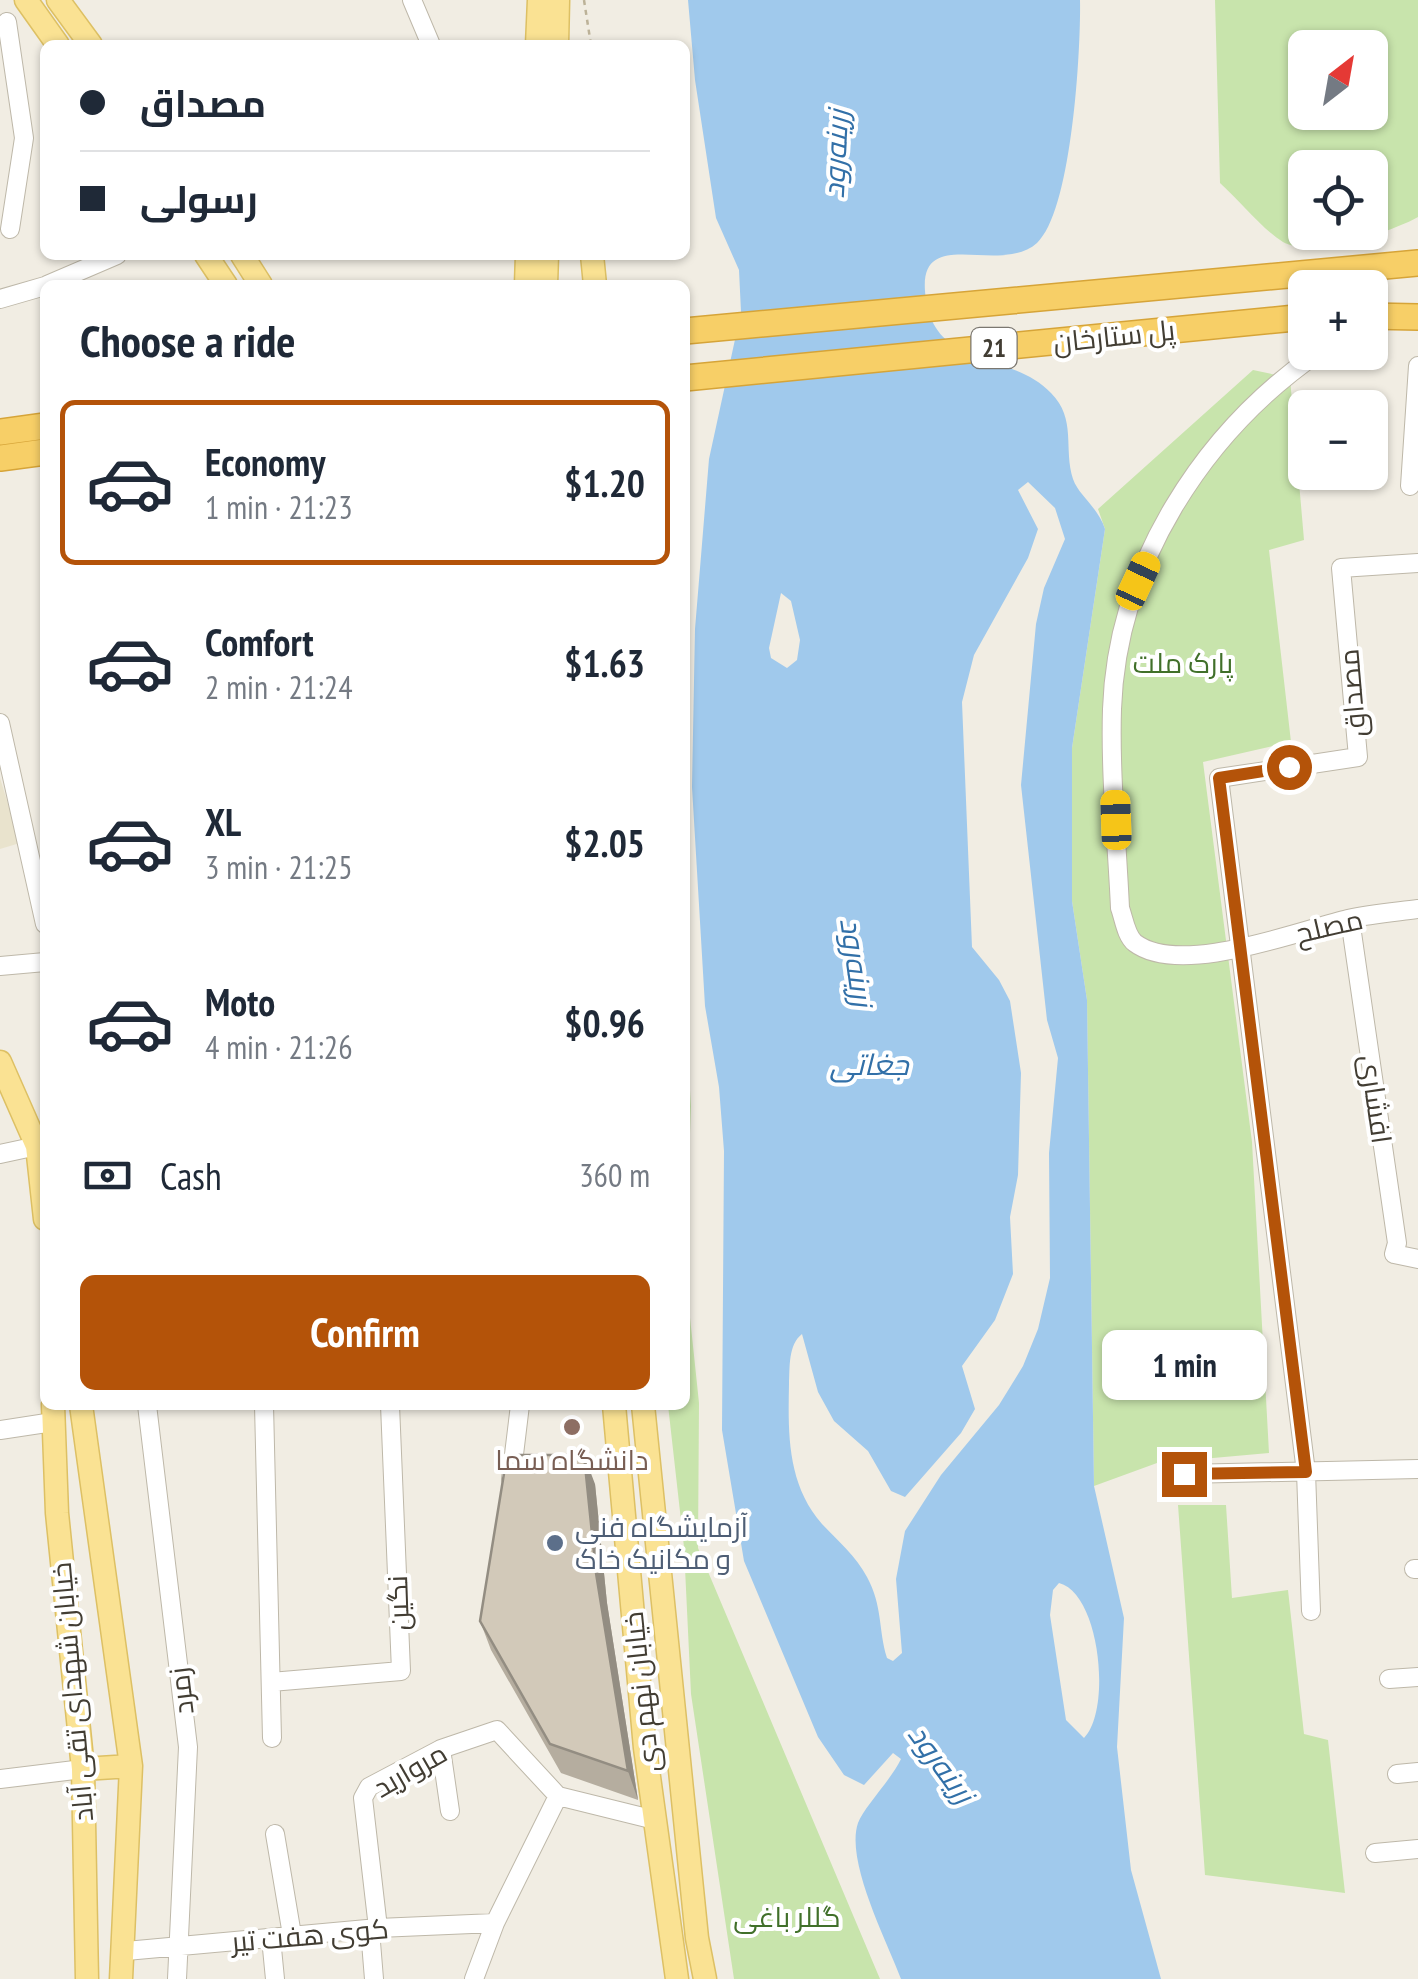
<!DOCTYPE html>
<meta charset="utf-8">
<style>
:root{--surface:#fff;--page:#f6f6f7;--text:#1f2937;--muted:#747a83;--line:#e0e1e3;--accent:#b45309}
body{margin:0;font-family:"PT Sans Narrow",Cairo,sans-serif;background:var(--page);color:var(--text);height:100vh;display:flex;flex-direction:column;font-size:38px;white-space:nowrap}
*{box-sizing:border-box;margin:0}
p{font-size:32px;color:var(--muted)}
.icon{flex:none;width:55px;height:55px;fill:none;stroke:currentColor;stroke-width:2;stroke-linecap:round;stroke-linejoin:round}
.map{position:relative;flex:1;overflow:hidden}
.side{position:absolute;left:40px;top:280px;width:650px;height:1130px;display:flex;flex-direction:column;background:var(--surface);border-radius:15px;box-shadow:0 2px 8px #0004}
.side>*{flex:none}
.guide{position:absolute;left:40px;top:40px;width:650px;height:220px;border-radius:15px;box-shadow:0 2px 8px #0004;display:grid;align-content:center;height:220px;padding:0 40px;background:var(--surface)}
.needle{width:65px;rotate:31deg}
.buttons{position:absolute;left:1288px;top:30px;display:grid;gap:20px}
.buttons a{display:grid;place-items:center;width:100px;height:100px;border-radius:15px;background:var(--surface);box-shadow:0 2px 8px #0004;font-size:50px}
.end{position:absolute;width:45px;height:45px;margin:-22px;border:12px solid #b45309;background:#fff;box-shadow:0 0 0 5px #fff}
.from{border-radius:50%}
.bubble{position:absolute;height:70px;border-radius:15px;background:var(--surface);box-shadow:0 2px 8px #0004;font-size:32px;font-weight:700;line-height:70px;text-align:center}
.car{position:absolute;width:30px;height:60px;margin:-30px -15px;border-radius:12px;box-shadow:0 0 8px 2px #0007;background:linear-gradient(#f5c518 24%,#345 0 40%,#f5c518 0 76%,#345 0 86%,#f5c518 0)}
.guide b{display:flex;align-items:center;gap:35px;height:95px;font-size:38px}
.guide b+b{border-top:2px solid var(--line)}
.guide i{width:25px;height:25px;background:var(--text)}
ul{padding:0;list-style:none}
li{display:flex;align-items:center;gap:30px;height:165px;margin:0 20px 15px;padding:0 20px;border:5px solid transparent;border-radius:15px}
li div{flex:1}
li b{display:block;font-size:38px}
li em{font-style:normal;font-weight:700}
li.selected{border-color:var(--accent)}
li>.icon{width:90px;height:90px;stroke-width:1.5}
h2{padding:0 40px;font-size:45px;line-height:120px}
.pay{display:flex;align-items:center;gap:25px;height:110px;padding:0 40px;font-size:38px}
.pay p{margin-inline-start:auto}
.primary-button{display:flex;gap:20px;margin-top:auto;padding:20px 40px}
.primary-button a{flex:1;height:115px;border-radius:15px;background:var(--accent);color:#fff;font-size:40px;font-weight:700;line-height:115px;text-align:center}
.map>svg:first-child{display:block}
.education{fill:#e9e3cd}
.green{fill:#c8e4ac;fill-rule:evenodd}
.water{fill:#a0c9ec;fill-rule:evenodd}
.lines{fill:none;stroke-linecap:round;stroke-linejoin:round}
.minor-casing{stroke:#beb8a9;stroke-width:20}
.major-casing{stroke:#ddc064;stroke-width:25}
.highway-casing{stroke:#d6a438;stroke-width:28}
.path{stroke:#bcb298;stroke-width:2.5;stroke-dasharray:5 5;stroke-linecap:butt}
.minor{stroke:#fff;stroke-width:18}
.major{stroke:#fae293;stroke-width:22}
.highway{stroke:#f7cf67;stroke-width:25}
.wall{fill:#b5ad9f}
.shaded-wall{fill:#938d82}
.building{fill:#d2c9b9;stroke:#938d82;stroke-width:2.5}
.route{stroke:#b45309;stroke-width:12}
.education-dot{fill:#8d6e63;stroke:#fff;stroke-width:4}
.service-dot{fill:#5c6f8a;stroke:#fff;stroke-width:4}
.labels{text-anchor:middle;stroke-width:8;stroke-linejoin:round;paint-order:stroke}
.shield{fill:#fff;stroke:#7b7770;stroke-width:2.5}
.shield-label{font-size:25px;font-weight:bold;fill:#423d33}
.street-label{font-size:28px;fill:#423d33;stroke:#fff}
.park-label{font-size:28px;fill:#41702a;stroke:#fff}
.education-label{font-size:28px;fill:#785e54;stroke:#fff}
.service-label{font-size:28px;fill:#4e5e75;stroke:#fff;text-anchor:start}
.water-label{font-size:30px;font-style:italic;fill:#3270a8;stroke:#fff}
</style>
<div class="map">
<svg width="1418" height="1979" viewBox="0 0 1418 1979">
<rect width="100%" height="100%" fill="#f1ede3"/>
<path class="education" d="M0,778L20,843L0,849Z"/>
<path class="green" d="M1215,0H1418V217C1392,232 1311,258 1283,242C1261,228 1240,201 1220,183ZM1305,48H1370V112H1305ZM1305,168H1370V232H1305Z
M1253,370L1290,378L1304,540L1269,550L1291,742L1203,762L1252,1142L1269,1453L1157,1463L1094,1486L1087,1000L1072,901V748L1105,529L1098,509Z
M685,1013L691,1106L685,1270L699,1403L698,1548L880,1979H734L691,1694L684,1547L668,1405H685Z
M1178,1505H1226L1232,1598L1288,1590L1304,1734L1328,1740L1345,1893L1205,1875Z"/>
<path class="water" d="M688,0H1080C1081,49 1072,211 1037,243C1000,276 920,225 925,291C931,372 1009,349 1051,393C1077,419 1063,449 1073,479C1079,496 1098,507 1105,529L1072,748V901L1087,1000L1094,1486L1124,1618L1117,1747L1131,1870L1161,1979H901C887,1941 845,1861 858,1823C864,1807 891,1780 901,1759L893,1753L864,1785L844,1775L818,1737L744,1561L722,1430L724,1151L719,1087L705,1006L692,787L695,629L709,459L741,312L739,270L716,218L695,80ZM1028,482L1055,508L1065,539L1044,588L1036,624L1021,785L1047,1020L1058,1058L1049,1153L1050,1278L1038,1329L1023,1366L999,1405L941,1475L905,1531L896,1579L902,1653L893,1661L887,1658C878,1628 883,1607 867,1577C856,1556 838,1541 822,1524C787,1484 788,1433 789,1384C790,1367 788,1345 802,1334L818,1392L834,1421L868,1451L891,1491L905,1497L961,1433L975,1409L962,1366L995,1320L1013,1274L1010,1217L1018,1175L1021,1073L1010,1001L999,980L972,947L962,702L974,655L1028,558L1038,529L1018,490ZM781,593L791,601L800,640L797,660L787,668L771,658L769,648ZM1059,1583C1100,1593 1112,1710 1084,1738L1066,1720L1050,1615L1053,1590Z"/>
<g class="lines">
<defs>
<path id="minor" d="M412,0L431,45
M7,22L24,138L10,229
M47,285L117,255
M0,299L45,286
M1319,352C1203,432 1117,565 1112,709C1110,775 1117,842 1120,908C1124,919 1126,936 1135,943C1180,977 1298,931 1348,919C1371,914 1395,912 1418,909
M1410,486L1418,366
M0,723L45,924
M1350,919L1397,1243L1394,1254L1418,1259
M0,966L45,962
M0,1154L37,1146
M147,1405L188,1747L177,1979
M264,1405L272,1738
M0,1430L53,1422
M1184,1474L1418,1469
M511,1479L520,1405
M1414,1569H1418
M1311,1611L1306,1472L1219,778L1358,757L1341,568L1418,563
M1389,1679L1418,1677
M271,1682L401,1671L390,1405
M441,1749L450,1811
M1397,1774L1418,1772
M0,1779L83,1769
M275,1834L292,1935
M1375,1853L1418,1849
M378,1928L363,1798L369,1787L441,1749L497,1730L558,1796
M370,1930L374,1979
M271,1938L275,1979
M126,1951L378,1928L495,1923L558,1796L655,1820
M474,1979L495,1923"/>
<path id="major" d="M26,0L58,45
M58,0L91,45
M537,45L539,0
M557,45L558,0
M206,255L226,285
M242,255L261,285
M592,255L595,285
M526,285L527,255
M546,285L547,255
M0,1062L37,1146L45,1219
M53,1405L57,1513L83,1769L87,1979
M81,1405L131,1766L121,1979
M614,1405L645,1748L677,1979
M643,1405L697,1938L705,1979
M83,1769L131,1766"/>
<path id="highway" d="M1370,316L1418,317
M685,331L1418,263
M685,378L1305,317
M0,432L45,426
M0,458L45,452"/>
</defs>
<use href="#minor" class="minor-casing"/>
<use href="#major" class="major-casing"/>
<use href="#highway" class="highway-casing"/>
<path class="path" d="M584,0L591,45"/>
<use href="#minor" class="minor"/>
<use href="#major" class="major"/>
<use href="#highway" class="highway"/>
</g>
<path class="wall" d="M595,1484L607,1603L638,1800L561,1773L491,1650L480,1621Z"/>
<path class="shaded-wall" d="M584,1455L595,1484L607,1603L638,1800L628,1771L596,1573Z"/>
<path class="building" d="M507,1455H584L596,1573L628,1771L550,1744L480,1621Z"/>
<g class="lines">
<path class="route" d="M1184,1474L1306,1472L1219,778L1289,767"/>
</g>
<circle class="education-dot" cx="572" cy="1427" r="10"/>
<circle class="service-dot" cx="555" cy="1543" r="10"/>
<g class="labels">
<rect class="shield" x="971.5" y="328" width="45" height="40" rx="8"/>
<g class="shield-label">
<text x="994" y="357">21</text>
</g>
<g class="street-label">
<text transform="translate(1114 336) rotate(-6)" y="10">پل ستارخان</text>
<text transform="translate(1352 693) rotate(-95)" y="10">مصداق</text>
<text transform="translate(1329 926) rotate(-13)" y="10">مصلح</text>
<text transform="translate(1376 1099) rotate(82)" y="10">افشاری</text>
<text transform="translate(398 1603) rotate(-92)" y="10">نگین</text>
<text transform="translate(181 1691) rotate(-97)" y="10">زمرد</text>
<text transform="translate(72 1692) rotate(-95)" y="10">خیابان شهدای تقی آباد</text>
<text transform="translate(641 1692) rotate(-96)" y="10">خیابان نهم دی</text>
<text transform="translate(410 1770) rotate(-30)" y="10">مروارید</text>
<text transform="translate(310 1935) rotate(-5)" y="10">کوی هفت تیر</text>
</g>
<g class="park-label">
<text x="1183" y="673">پارک ملت</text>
<text x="787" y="1927">گللر باغی</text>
</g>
<g class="education-label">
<text x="572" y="1470">دانشگاه سما</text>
</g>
<g class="service-label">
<text x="575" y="1537">آزمایشگاه فنی<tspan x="575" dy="32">و مکانیک خاک</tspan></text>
</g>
<g class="water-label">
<text transform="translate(836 154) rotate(-87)" y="10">زرینه‌رود</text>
<text transform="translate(856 962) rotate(82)" y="10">زرینه‌رود</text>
<text x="869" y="1075">جغاتی</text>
<text transform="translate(941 1764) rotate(54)" y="10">زرینه‌رود</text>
</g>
</g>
</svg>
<div class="buttons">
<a><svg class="needle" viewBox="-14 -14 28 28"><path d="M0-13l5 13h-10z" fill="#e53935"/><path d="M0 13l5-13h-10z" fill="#747a83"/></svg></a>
<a><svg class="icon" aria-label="locate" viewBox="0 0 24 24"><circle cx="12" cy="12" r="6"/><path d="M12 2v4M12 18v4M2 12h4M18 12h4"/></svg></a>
<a>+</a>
<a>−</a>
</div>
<i class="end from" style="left:1289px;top:767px"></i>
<i class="end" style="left:1184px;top:1474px"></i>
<div class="bubble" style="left:1102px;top:1330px;width:165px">1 min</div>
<i class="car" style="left:1138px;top:581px;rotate:25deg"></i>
<i class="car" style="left:1116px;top:820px;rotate:358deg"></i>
<div class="guide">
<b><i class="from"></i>مصداق</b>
<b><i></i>رسولی</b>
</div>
<section class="side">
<h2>Choose a ride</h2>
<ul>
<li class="selected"><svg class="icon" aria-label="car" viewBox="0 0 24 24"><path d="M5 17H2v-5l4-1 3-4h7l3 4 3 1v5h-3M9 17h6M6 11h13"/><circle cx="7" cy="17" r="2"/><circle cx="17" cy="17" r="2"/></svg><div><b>Economy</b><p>1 min · 21:23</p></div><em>$1.20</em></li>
<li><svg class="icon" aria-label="car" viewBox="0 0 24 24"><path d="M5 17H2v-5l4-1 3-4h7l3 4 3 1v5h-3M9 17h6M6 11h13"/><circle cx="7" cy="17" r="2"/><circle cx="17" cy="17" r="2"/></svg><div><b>Comfort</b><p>2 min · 21:24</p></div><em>$1.63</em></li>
<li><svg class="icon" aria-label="car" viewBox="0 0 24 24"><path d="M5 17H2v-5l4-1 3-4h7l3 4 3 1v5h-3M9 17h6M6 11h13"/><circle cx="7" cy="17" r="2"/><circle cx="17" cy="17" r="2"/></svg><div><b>XL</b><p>3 min · 21:25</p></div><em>$2.05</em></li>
<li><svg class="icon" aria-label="car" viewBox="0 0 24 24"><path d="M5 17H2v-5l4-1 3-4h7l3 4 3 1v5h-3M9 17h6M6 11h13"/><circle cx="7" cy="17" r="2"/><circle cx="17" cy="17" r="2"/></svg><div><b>Moto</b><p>4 min · 21:26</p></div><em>$0.96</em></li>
</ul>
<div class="pay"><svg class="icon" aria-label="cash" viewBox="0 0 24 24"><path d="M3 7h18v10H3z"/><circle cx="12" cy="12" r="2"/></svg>Cash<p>360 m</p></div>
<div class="primary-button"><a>Confirm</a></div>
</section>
</div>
